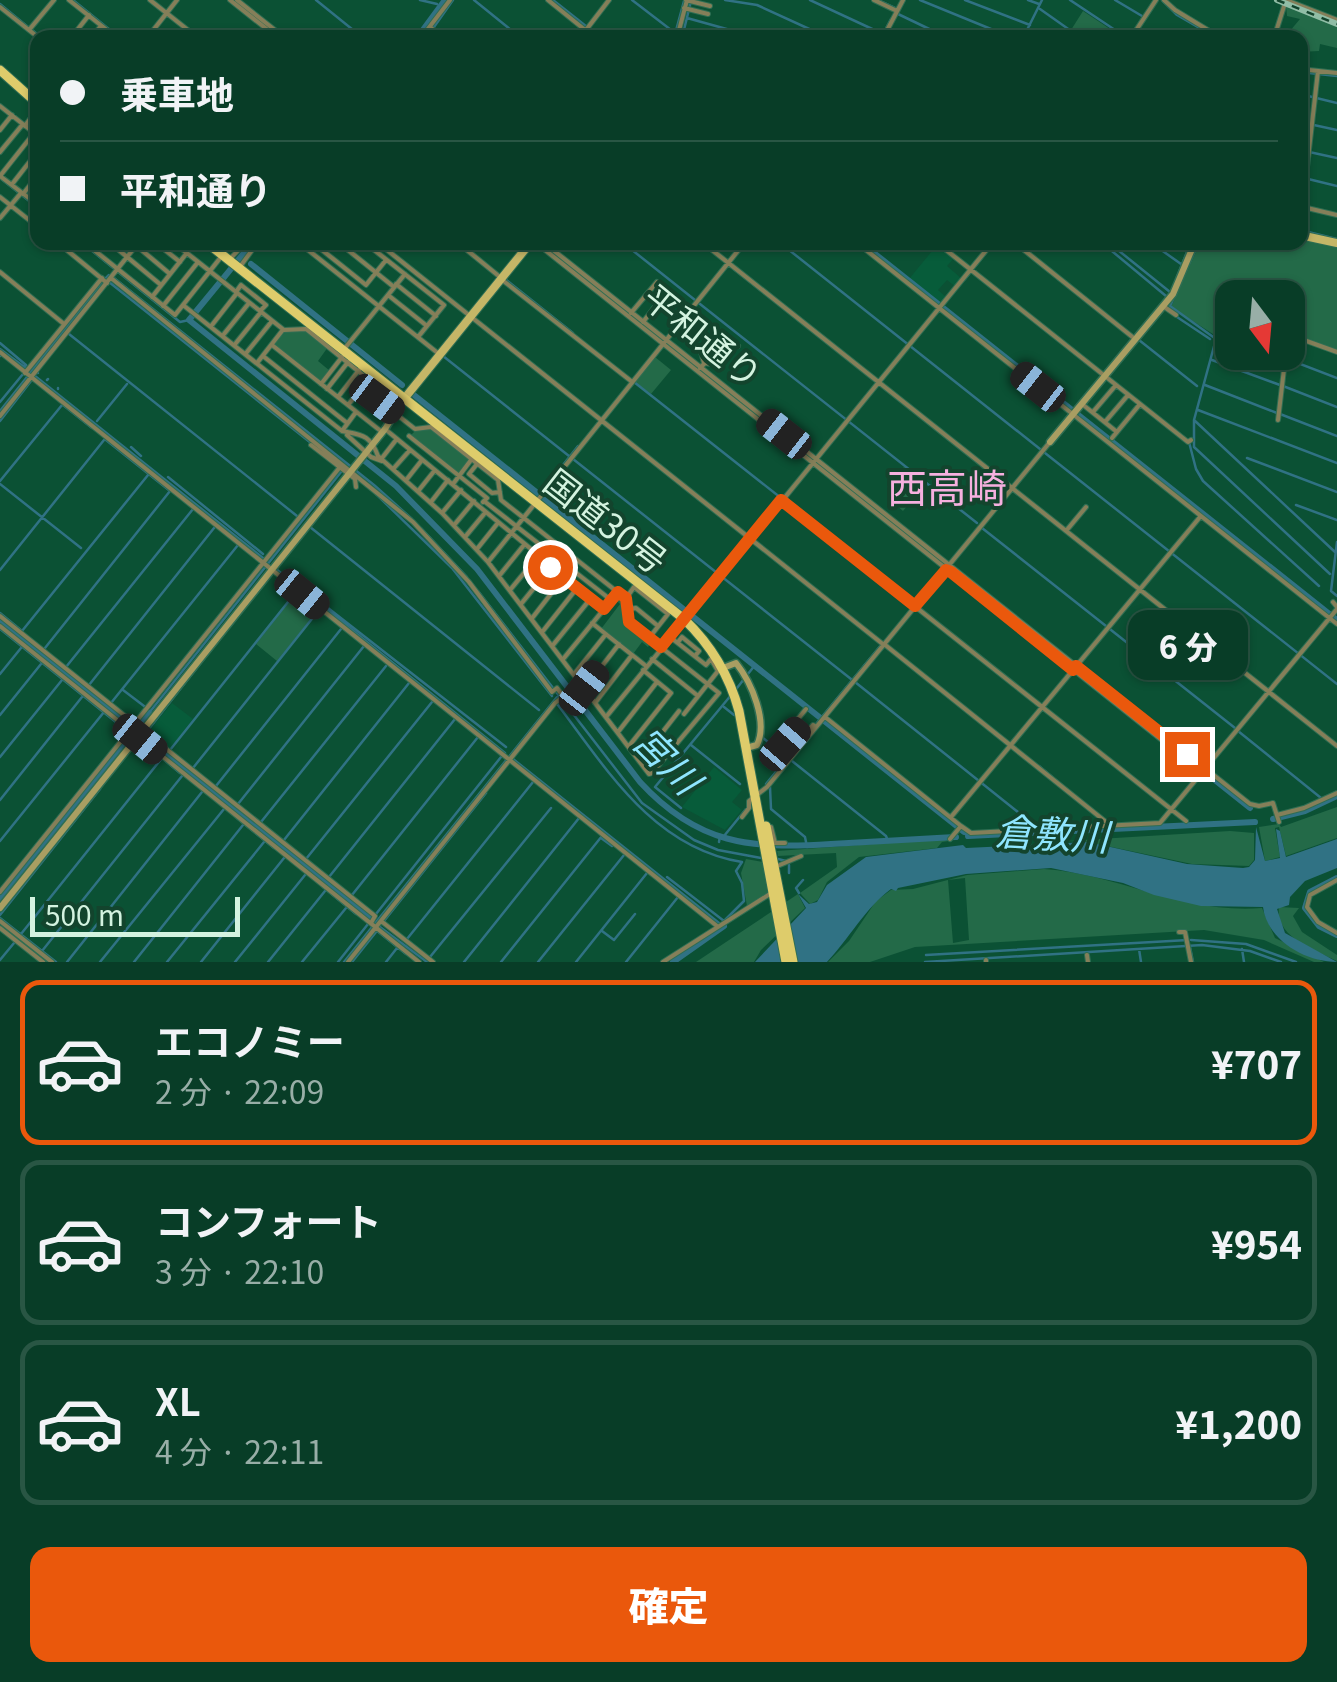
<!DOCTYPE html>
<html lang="ja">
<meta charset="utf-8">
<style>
:root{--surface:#083d27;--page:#164833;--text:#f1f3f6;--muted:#98aea7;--line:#295644;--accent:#ea580c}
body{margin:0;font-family:Georgia,"Noto Sans JP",serif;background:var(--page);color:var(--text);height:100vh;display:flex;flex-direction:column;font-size:38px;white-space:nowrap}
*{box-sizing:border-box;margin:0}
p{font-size:32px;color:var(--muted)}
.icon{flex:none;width:55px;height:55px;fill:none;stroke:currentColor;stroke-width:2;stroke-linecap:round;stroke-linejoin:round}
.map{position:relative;height:962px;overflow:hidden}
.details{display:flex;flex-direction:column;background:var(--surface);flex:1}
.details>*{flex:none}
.hud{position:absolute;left:30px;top:30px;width:1278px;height:220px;border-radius:20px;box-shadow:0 2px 8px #0004,0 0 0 2px var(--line);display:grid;align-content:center;height:220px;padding:0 30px;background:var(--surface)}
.needle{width:65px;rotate:164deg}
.fabs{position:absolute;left:1215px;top:280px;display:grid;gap:20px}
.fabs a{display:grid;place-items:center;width:90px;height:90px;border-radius:20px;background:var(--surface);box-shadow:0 2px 8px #0004,0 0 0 2px var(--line);font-size:50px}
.scale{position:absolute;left:30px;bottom:25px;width:210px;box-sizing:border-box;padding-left:10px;border:5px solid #d4f3e0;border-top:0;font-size:28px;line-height:35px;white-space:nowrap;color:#d4f3e0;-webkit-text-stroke:8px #13442d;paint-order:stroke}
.end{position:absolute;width:45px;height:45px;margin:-22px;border:12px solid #ea580c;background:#fff;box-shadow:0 0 0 5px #fff}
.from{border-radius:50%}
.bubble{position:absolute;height:70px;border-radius:20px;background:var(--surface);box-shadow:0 2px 8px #0004,0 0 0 2px var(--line);font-size:32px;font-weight:800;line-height:70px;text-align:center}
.car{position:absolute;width:30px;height:60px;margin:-30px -15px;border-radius:12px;box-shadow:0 0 8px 2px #0007;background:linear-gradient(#222 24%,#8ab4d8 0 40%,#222 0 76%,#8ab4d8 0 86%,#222 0)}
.hud b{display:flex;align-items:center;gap:35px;height:95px;font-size:38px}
.hud b+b{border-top:2px solid var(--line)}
.hud i{width:25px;height:25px;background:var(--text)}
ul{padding:18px 0 0;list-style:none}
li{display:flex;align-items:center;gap:30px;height:165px;margin:0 20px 15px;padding:0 10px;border:5px solid var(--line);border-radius:20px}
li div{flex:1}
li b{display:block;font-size:38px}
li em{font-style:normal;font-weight:800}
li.current{border-color:var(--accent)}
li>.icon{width:90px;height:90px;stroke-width:1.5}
.button{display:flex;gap:20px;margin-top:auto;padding:20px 30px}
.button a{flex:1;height:115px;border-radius:20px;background:var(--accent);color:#fff;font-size:40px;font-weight:800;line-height:115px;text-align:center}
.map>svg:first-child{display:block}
.built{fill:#075c3a}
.green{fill:#236a48;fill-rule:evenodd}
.water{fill:#307284}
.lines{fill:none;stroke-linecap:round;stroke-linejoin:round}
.stream{stroke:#307284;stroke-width:2.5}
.river{stroke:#307284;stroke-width:6}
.street-casing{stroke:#2f6e53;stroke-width:6}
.secondary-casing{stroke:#2f6e53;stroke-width:9}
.primary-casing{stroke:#2f6e53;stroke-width:10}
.highway-casing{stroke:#2f6e53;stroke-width:11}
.street{stroke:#857f59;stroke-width:4}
.secondary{stroke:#a99e62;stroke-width:6}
.primary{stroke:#c5b667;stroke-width:8}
.highway{stroke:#decc6b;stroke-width:9}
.rail-casing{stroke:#90bda6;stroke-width:6}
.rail{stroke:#13442d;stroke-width:2.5;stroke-dasharray:8;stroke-linecap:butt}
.route{stroke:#ea580c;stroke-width:12}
.labels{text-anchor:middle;stroke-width:8;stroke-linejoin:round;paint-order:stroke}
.street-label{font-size:35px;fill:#d4f3e0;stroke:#13442d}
.water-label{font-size:38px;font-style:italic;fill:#8fe5ff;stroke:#13442d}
.quarter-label{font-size:40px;fill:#f6b0df;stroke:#13442d}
</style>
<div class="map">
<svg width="1337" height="962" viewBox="0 0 1337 962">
<rect width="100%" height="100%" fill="#0b5134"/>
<path class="built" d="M937,245L954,258L947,266L962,279L956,287L947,280L938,290L947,298L941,304L909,279Z
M172,703L193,719L169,750L148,732Z
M714,767L742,790L732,802L742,810L725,830L682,807Z"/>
<path class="green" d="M1286,5L1337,26V48L1320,44L1319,51L1300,52V38H1284L1300,19L1287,16Z
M1083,11L1110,29L1104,37H1081L1071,30Z
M1300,237L1337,245V350L1288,334V298H1232V338L1220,333L1216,336L1171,307L1200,243L1300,242Z
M305,329L328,347L318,361L330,371L321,382L273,345L284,331Z
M655,357L671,370L651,394L635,382Z
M431,429L470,460L459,475L410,436L415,431Z
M904,467L926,484L903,511L896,505L908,500L887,487Z
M297,592L319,609L277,661L256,644Z
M619,595L625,600L628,622L652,641L648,647L642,642L633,654L601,629L620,604L614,598Z
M1337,807V838L1286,856L1279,827L1275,828L1280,857L1265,861L1259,827L1279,824L1281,827Z
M1230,831L1254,833V860L1249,866L1192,864L1088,842L1066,841Z
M941,839L949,841L942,842L937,848L859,857L827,882L818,900L810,904L800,893L837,867L836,853L778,856L777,851Z
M746,859L763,862L769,892L747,906L741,873Z
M1044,869C1123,875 1181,914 1262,908L1275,938L1324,962H1314L1264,940L1204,930L915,947L870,962H828L849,941L876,901L891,890L913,889L967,875ZM965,878L969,940L953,943L948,880Z
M798,894L805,908L761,950L754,962H696Z
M1279,907L1299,908L1293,916L1302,932L1337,955V961C1314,950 1275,937 1279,907Z"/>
<path class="water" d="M1256,827L1265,861L1280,858L1276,829L1280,831L1286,857L1337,839V868L1305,881L1290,897L1289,905L1277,909L1285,933L1337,962C1305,962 1267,940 1263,907L1201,906L1154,895L1123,883L1051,868L966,874L898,888L896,891L891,889C865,908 849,939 827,962H755L806,908L798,894L809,904L817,902L827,885L866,857L963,845L966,848L1088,842L1187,864L1243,868L1249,867L1255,860Z"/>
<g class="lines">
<path class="stream" d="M73,0L120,38
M316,0L363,38
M420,0L437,4
M474,0L521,38
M553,0L601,38
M632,0L675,33
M725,0L757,5L829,38
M810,0L883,34
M920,0L1013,38
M965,0L1030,25
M1028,0L1039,4
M1070,0L1127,38
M1115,0L1142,16
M1162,0L1177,15L1215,37
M880,1L895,8
M0,4L28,27
M440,5L442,6
M1040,9L1081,38
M898,14L948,38
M687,18L759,38
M434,27L453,0
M32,30L42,38
M1028,34L1034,38
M425,38L430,30
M674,38L684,1
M682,38L691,1
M881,38L891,19
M1023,38L1042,0
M1300,72L1337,76
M1300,94L1337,103
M1300,122L1337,130
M1300,150L1337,158
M1300,177L1337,186
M0,178L38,208
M1300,230L1337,239
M81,242L180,322L189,320
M221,242L235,251
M248,242L252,246
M622,242L695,300
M779,242L1040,449
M1101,242L1166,296
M1108,242L1170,292
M1150,242L1181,264
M1199,242L1170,306L1216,339L1194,420L1335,552
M730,266L763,292
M1177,277L1191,242
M105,279L109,275L114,278L374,485L412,519
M505,279L573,333
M965,279L985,254
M109,282L311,443
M700,304L977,523
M1174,315L1210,339
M69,334L297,516
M1216,337L1220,334L1232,339
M1139,340L1197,386
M0,343L26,365L24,368
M0,349L27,369
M1269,352L1337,378
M0,356L1,355
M443,356L569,456
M1212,360L1280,385
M37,373H38
M35,376L263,558
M47,380L48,379
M634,382L781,498
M1205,385L1277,413
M1283,386L1337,407
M58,389V388
M0,402L23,374
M63,405L92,428
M1198,410L1337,463
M0,411L104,280
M1280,414L1337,436
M1194,420V447L1330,574
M0,421L31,381
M97,421L127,384
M1189,442L1196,469L1203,481L1319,586
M131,447L141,456
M1045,453L1337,684
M1247,458L1337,492
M573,459L851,679
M168,477L263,554
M0,481L62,405
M0,484L81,548
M376,494L452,568L552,696
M540,494L578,446
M1296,505L1337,520
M310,527L539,710
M421,528L467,577
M982,528L1235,728
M1337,542L1331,591L1337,596
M276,569L505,753
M0,570L104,440
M296,583L506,747
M478,591L642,803L694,840L718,850L761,858
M0,613L22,631L148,475
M0,629L127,731
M45,648L170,491L106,440
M66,667L193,509
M63,671L64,670
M0,674L21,648
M855,682L1043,832
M89,685L214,528
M737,688L755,665
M86,689L87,688
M123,690L144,706
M111,703L238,545
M558,705C607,770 654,848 742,862L736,871L742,883L744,901L724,921L667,877
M109,707V706
M724,707L734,715
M149,713L341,472
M0,715L41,664
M816,724L881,645
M148,730L225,632
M1238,731L1326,802
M131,733L132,734
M763,738L786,756
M691,745L740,784
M170,750L296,592
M167,753H168
M0,757L62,680
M513,759L719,923
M792,761L886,836L888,841
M1039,766L1114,829
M193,768L319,610
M190,772L191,771
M766,784L788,757
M216,786L341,629
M770,787L771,809L805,837L807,847
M212,790L213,789
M0,800L82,697
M238,804L364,646
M235,808L236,807
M681,808L655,787L732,694
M237,818L274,848
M261,822L386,666
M724,836L746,809
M601,838L612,846
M284,840L409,683
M0,841L104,712
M719,842L720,835
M306,859L432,702
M778,859L786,861
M303,863L304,862
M789,865V873
M329,877L455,719
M323,887L356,914
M799,893L796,888L803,880
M352,895L478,737
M349,899V898
M376,914L501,757
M0,915L100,789
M0,918L56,962
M384,921L486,793
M0,924L48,962
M380,927L427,962
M376,930L406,954
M602,931L614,940L635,914
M21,934L162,758L180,773
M407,939L533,782
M1191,940L1246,944L1296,962
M1190,947L1193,962
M1139,949L1141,962
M1242,949L1244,962
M42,951L182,776
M926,955L1188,940
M430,957L551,808
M0,960L14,943
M67,962L202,792
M100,962L224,809
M134,962L243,825
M167,962L264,842
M201,962L284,858
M235,962L305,875
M268,962L325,891
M302,962L346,908
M338,962L368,924
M344,962L557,697
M352,962L376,932
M386,962L397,948
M464,962L579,818
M501,962L602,836
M538,962L624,855
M576,962L647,873
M626,962L678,897
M925,962L1202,945L1250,951L1281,962"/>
<path class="river" d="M417,38L445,0
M253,242L189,320L396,486L477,569L640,782C698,845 750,849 831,844C872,842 914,839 956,837
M539,242L1250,808
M860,242L1337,620
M251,264L402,385
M414,395L964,832
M0,620L372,918
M1273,819L1305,811L1337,796
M968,836L1255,822
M1337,878L1310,892L1305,908L1319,926L1337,935
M0,899L149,713
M673,962L724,926"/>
<defs>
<path id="street" d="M69,0L117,38
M150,0L198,38
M230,0L278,38
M237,0L285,38
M548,0L595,38
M686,0L710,6
M874,0L897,11
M1164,0L1175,10L1221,38
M1286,0L1337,20
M0,7L39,38
M684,8L708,14
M430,27L443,38
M29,30L54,0
M586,30L609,0
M71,38L89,15
M91,38L101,26
M147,38L177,0
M421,38L450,0
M677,38L687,0
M883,38L903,0
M1131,38L1156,0
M1274,38L1286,0
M1300,69L1337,73
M0,106L38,136
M25,126L30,119L38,125
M0,130L12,115
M0,152L23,124
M0,176L34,133
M0,176L38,205
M13,183L38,151
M23,194L38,175
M0,197L38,227
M1303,207L1337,215
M0,218L21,193
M1300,228L1318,71
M57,242L107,283
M84,242L175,315L221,257
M109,242L161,285
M132,242L170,274
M155,242L180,262
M173,242L284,330L306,329L374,384L377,399L415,429L431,427L498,480L501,500L625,598L629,622L719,693L652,773L649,774L488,562L442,513L378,456C370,434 361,435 342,431L183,305
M298,242L439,354
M312,242L366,285L386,260
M338,242L394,287
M364,242L444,305L418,337
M377,242L884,645
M457,242L500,277
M535,242L1202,772
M543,242L1250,804L1259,806L1273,803L1279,822
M702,242L1337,746
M856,242L1337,624
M936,242L1188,442L1191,440
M1014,242L1135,339
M229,260L246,242
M239,268L258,242
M0,272L64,324
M111,278L413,522L469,582L552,692L557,688L563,696
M501,279L631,381
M396,284L436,316
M236,292L241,285L266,305L260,311
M388,295L427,326
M152,297L186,254
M163,306L198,262
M1163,306L1176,315
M631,313L657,282L668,290L643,322
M705,321L738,346
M212,325L237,293
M224,334L249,303
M1288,338L1290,335L1337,352
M236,343L261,312
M272,345L382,432
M345,348L405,274
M0,352L717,926
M247,352L272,321
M263,356L347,423
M257,363L282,331
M704,363L701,352L716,331
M700,368L705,363L717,365L734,343
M25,373L102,278
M321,384L342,357
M327,389L348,362
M338,397L359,370
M1082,404L1117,432
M348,405L369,379
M1093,412L1116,385
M0,416L139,242
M1278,420L1286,352
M1105,422L1128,395
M385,429L604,609
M342,431L356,412
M347,435L371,457L382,461
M409,436L487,498L483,502
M1112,438L1140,404
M311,445L355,479L356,487
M382,458L396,440
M477,464L469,474L492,493L500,492
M394,468L410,450
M407,479L422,460
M453,484L471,460
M419,490L435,470
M484,501L611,600
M782,501L1186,821
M431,502L448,480
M442,513L461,490
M455,524L474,501
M1066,531L1086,507
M465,537L484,514
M477,549L497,524
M488,562L745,242
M499,576L524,545
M510,590L538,556
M627,597L634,587L668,614L649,638
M1333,602L1337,607
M521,604L551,567
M629,609L636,608L658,626
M0,616L375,916L371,923
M533,617L564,577
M592,623L646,666
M0,626L419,962
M543,631L577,588
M670,637L706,665L711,659L718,671L684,714
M678,642L682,637L699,651L695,656
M884,644L1111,826
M553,645L591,598
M564,658L618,592
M652,659L698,696
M575,673L606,634
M585,688L619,644
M595,703L632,655
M606,717L993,242
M825,717L961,826L950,839
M135,723L340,467
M618,732L657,682
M804,734L793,725L806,709
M779,740L792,750
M785,744L798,729
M629,746L671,693L643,670
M789,760L788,755L813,725L816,727
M640,761L679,711
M1277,815L1304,808L1337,793
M742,817L749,808V801L767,787L1050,442
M951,817L1200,517
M961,826L971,833L1160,823L1337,609
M767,828L771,827L775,843H785
M775,867L801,856
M1337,880L1310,895L1307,907L1318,922L1337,933
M0,892L130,730
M0,921L52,962
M381,921L433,962
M0,928L43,962
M1179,932H1185L1191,962
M1087,955L1088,962
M986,960V962
M348,962L555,703L578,685
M663,962L773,892"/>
<path id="secondary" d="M1050,442L1173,294L1195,242
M723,668L736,663C752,683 768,722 757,745L746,748
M0,908L385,429L404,399"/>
<path id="primary" d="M1300,235L1337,243
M404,399L531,242"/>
<path id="highway" d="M0,70L38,104
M206,242L684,619C711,645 729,674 739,711L786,962
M766,826L793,962"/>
</defs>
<use href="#street" class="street-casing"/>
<use href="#secondary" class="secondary-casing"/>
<use href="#primary" class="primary-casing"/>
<use href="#highway" class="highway-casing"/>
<use href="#street" class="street"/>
<use href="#secondary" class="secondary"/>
<use href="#primary" class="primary"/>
<use href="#highway" class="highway"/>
<defs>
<path id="rail" d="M1277,0L1337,24"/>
</defs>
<use href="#rail" class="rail-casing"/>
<use href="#rail" class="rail"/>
</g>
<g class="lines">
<path class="route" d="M550,567L604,609L618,592L626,598L629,622L661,647L781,500L915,606L946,570L951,572L1073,670L1076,666L1187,754"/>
</g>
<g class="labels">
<g class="street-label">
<text transform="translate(702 337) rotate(39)" y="12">平和通り</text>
<text transform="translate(605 522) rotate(38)" y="12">国道30号</text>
</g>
<g class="water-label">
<text transform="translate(666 761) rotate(45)" y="13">宮川</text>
<text transform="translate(1052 835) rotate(3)" y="13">倉敷川</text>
</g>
<g class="quarter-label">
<text x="947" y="503">西高崎</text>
</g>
</g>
</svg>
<div class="fabs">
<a><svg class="needle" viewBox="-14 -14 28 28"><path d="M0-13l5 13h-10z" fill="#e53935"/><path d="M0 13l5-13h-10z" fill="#98aea7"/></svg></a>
</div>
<div class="scale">500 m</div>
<i class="end from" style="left:550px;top:567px"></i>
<i class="end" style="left:1187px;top:754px"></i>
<div class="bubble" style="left:1128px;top:610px;width:120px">6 分</div>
<i class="car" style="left:1038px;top:387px;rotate:308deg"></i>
<i class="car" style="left:377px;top:399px;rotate:127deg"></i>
<i class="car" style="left:784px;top:434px;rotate:308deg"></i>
<i class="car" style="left:302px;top:594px;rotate:129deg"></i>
<i class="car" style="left:584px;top:688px;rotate:38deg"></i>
<i class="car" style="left:140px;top:739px;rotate:129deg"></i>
<i class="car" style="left:785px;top:744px;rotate:41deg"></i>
<div class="hud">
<b><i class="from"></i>乗車地</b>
<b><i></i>平和通り</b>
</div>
</div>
<section class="details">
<ul>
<li class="current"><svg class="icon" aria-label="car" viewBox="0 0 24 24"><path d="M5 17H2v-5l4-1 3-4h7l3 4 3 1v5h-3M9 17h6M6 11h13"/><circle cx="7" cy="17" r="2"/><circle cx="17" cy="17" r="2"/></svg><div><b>エコノミー</b><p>2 分 · 22:09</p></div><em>¥707</em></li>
<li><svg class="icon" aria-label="car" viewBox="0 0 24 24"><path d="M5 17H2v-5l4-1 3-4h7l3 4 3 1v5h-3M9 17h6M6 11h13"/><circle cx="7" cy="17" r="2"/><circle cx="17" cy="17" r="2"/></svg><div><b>コンフォート</b><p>3 分 · 22:10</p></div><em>¥954</em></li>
<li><svg class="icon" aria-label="car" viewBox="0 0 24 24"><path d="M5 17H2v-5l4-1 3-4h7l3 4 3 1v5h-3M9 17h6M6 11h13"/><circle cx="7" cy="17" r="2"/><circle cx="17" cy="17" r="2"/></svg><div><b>XL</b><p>4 分 · 22:11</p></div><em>¥1,200</em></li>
</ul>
<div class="button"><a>確定</a></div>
</section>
